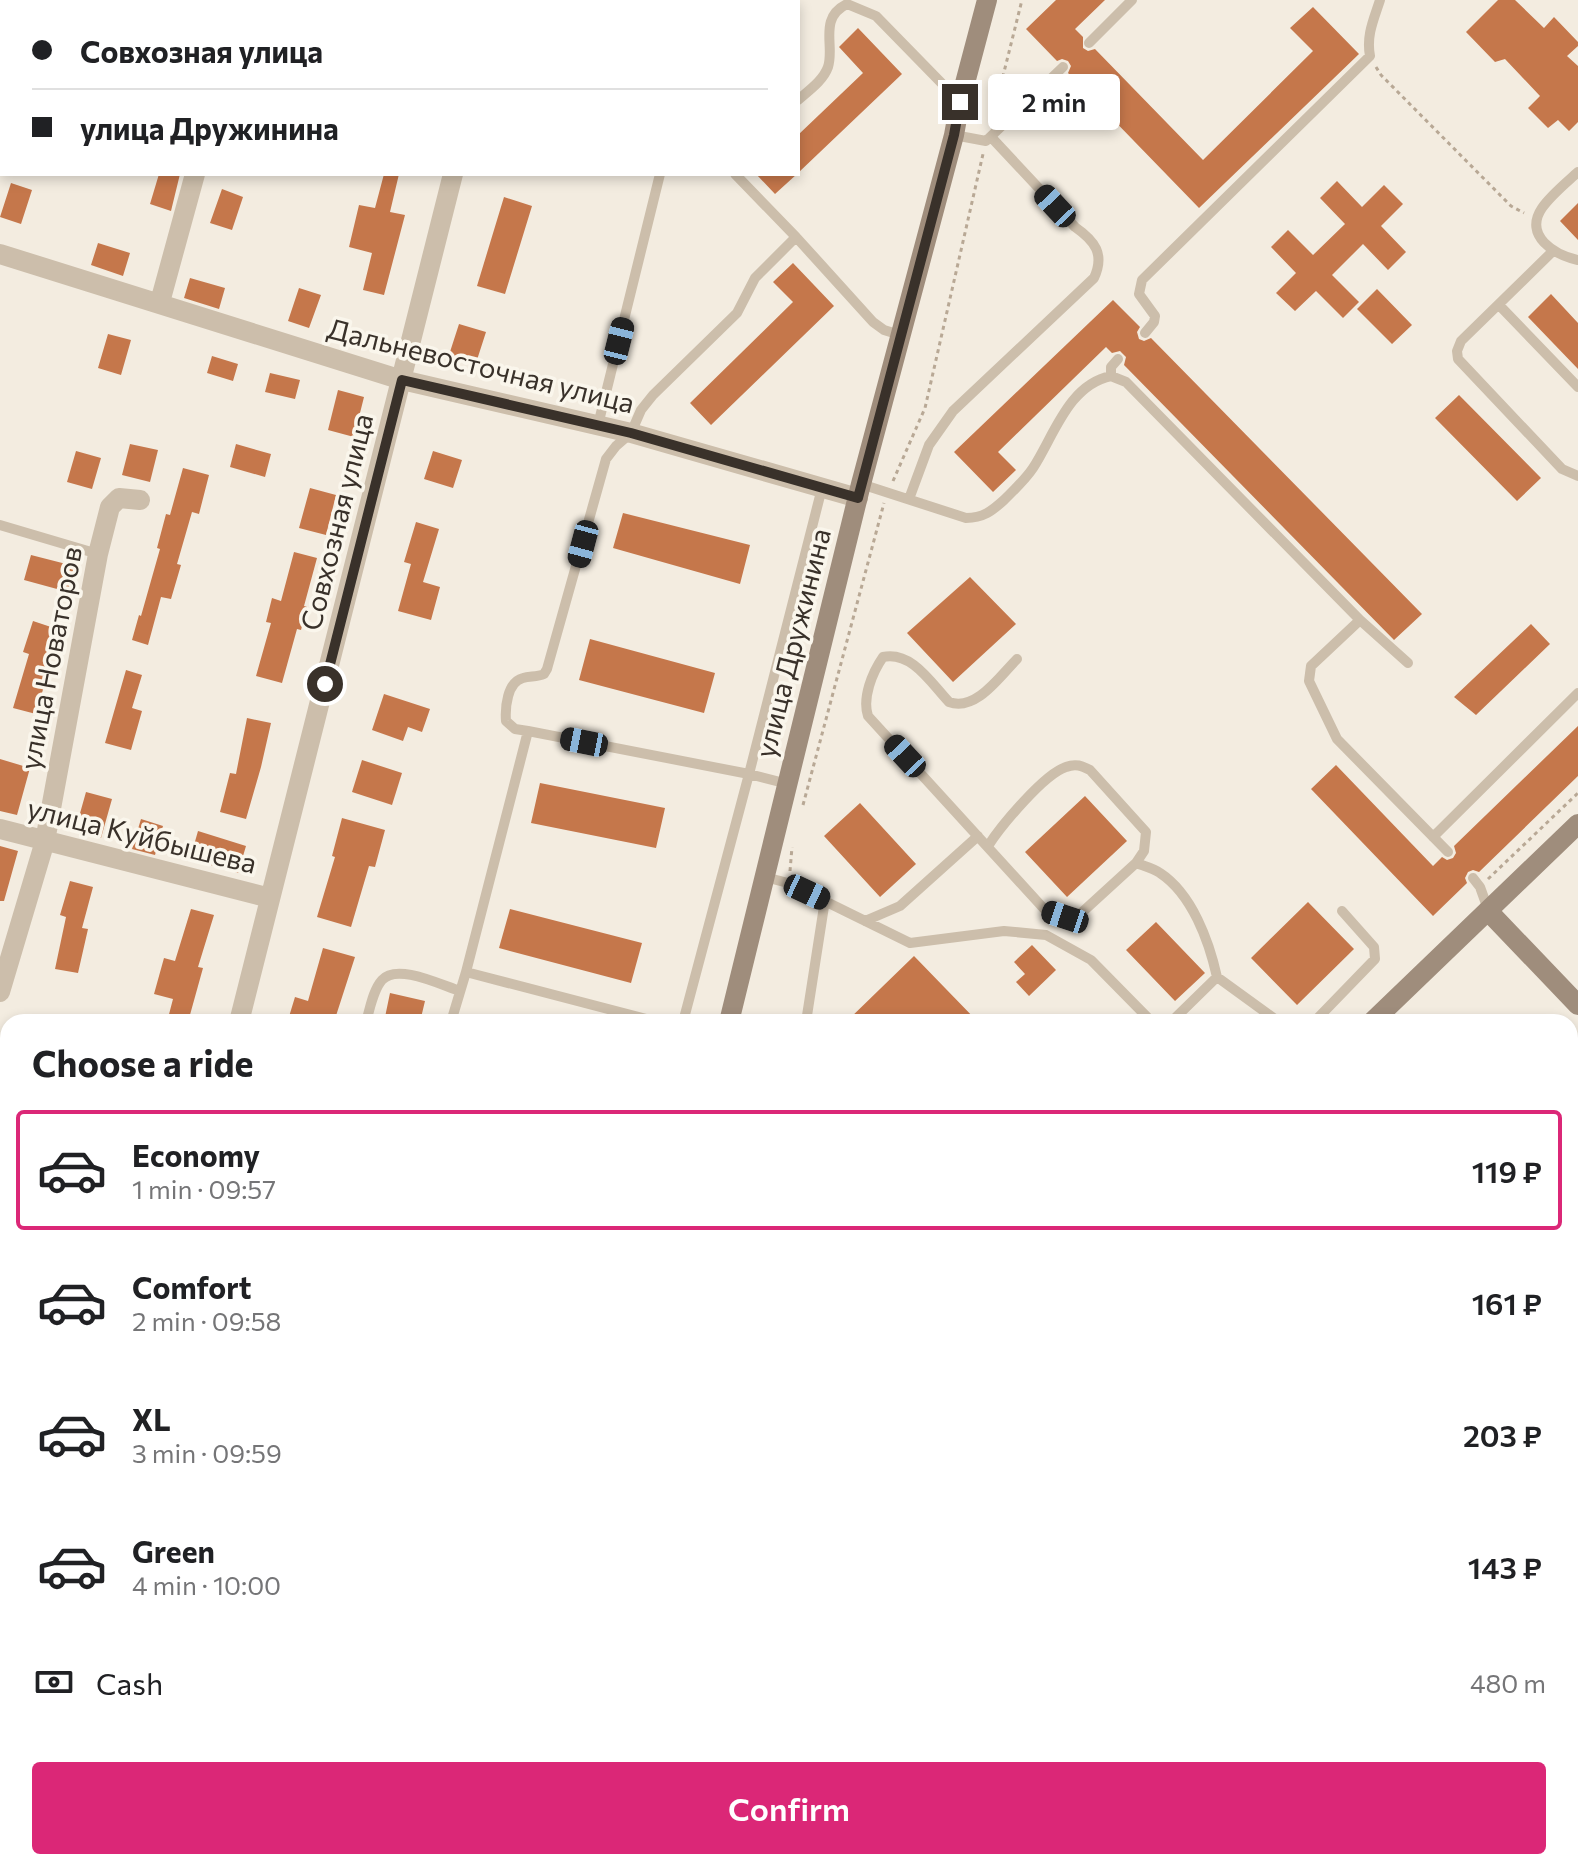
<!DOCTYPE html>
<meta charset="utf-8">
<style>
:root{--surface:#fff;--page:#f2f2f2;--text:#202124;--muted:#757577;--line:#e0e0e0;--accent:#db2777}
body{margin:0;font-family:Commissioner,sans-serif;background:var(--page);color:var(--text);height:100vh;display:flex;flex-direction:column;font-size:30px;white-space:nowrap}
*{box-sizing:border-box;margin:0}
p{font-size:26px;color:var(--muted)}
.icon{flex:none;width:44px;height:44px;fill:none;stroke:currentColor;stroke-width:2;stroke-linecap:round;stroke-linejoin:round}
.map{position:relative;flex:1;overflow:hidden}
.panel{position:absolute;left:0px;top:1014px;width:1578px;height:856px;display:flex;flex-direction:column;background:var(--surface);border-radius:24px 24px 0 0;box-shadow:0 4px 12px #0003}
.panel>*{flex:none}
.hud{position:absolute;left:0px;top:0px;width:800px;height:176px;box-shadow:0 4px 12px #0003;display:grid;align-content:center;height:176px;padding:0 32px;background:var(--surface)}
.end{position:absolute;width:36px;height:36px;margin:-18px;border:10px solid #39312a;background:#fff;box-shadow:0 0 0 4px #fff}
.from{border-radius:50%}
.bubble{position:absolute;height:56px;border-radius:8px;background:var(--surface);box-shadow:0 4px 12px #0003;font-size:26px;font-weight:600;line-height:56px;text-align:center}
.car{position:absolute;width:24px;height:48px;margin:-24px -12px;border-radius:10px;box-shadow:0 0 6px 2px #0007;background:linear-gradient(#222 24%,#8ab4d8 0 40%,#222 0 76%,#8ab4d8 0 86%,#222 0)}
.hud b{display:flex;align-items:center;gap:28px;height:76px;font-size:30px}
.hud b+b{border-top:2px solid var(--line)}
.hud i{width:20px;height:20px;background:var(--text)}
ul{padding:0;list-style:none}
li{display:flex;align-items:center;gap:24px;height:120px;margin:0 16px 12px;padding:0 16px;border:4px solid transparent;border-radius:8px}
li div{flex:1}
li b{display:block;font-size:30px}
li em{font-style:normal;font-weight:600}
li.selected{border-color:var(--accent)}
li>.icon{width:72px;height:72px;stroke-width:1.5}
h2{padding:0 32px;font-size:36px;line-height:96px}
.pay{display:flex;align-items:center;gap:20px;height:88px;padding:0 32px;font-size:30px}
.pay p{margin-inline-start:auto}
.button{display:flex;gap:16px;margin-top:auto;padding:16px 32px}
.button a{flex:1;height:92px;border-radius:8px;background:var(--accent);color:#fff;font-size:32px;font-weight:600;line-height:92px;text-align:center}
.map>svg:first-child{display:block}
.green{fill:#b2c39f}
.building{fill:#c5774b}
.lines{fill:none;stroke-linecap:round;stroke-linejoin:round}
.path{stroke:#b8a895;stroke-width:3;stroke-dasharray:4 4;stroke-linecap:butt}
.lane{stroke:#ccbeab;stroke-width:10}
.street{stroke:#ccbeab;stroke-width:20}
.secondary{stroke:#9f8d7c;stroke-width:20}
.primary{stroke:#7b6a5c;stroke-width:20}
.route{stroke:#39312a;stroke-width:10}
.labels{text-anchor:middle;stroke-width:7;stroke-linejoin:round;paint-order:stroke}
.street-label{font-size:28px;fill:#39312a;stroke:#faf6ec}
</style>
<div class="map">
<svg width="1578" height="1870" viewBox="0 0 1578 1870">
<rect width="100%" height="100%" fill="#f3ece0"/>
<path class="green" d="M48,1862H146L154,1870H55Z"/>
<path class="building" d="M1056,0H1105L1075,29L1083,37V48L1088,51L1095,49L1203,160L1313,51L1290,28L1313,7L1359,54L1199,208L1068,73L1071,66L1068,61L1062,59L1057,61L1026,29Z
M1498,0H1515L1544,28L1554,17L1578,42V46L1567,56L1578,66V122L1569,131L1558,120L1548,128L1528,108L1540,96L1505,59L1495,62L1466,32Z
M858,28L902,74L798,173V135L863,73L839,47Z
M159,174H180L171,211L150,204Z
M384,174H399L390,212L405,215L384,295L363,290L372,253L349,247L359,205L375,208Z
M756,174H797L775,194Z
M1337,181L1362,207L1384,185L1403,204L1381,226L1406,252L1388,270L1363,244L1332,275L1359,302L1343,318L1316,291L1295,311L1276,293L1296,273L1271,247L1288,230L1313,255L1345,224L1320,198Z
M11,183L32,190L21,224L0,217Z
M222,189L243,197L232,230L210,223Z
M504,197L532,206L505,294L477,286Z
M1578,203V240L1560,221Z
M98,243L130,253L123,276L91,265Z
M793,263L834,306L711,425L690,403L793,302L773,282Z
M190,278L225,288L219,309L184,298Z
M299,288L321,295L309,328L288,321Z
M1377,289L1412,325L1392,344L1357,309Z
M1551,294L1578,323V369L1528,317Z
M1113,300L1140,327L1137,332L1139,339L1144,341L1151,338L1422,614L1394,640L1124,365L1126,357L1120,351L1112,353L1106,347L998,452L1016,470L993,492L954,452Z
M459,324L486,332L476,363L449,355Z
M108,334L131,340L121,375L98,368Z
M212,356L238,364L233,381L207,373Z
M270,373L300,380L295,399L265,392Z
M338,390L364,397L354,437L328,430Z
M1459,395L1541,478L1517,501L1435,418Z
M130,444L158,450L150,482L122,475Z
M236,444L271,454L265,477L230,467Z
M76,451L101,458L92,489L67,482Z
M433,451L462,460L453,488L424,479Z
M183,468L209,475L199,514L192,512L177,564L181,565L171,599L161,597L148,645L132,640L139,615L141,616L160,549L157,548L166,514L170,515Z
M310,488L336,495L326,535L299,528Z
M623,513L750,545L740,584L613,548Z
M416,522L439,529L423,582L440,587L431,620L398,611L411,564L404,562Z
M294,552L317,558L304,606L307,607L301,630L297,629L282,683L256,676L271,623L266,622L272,598L281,601Z
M31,555L74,566L68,592L24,580Z
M970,577L1016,624L953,682L907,633Z
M33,621L60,630L36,714L13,708L29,654L23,652Z
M1531,624L1550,644L1476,715L1454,697Z
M590,639L715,673L704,713L579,680Z
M126,670L142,675L132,708L142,711L131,750L105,743Z
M384,694L430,709L422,732L408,727L403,741L372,730Z
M247,718L271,723L261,767L246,819L220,812L230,773L236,774Z
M1578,726V776L1479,872L1473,870L1468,872L1465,878L1467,883L1433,916L1311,789L1336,765L1433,866L1442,857L1447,860L1453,858L1456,853L1454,846Z
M0,759L30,768L17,815L0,811Z
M362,760L402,773L392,805L352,792Z
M540,783L665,808L656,848L531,823Z
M86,792L112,799L101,838L75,831Z
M1085,796L1127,841L1067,897L1025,852Z
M860,803L916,864L880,897L824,836Z
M342,818L385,830L375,867L369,866L351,927L317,917L335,857L332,856Z
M141,819L163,826L155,855L132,849Z
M198,831L246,846L238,873L190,859Z
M0,846L18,851L4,901H0Z
M70,881L93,887L82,928L88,929L78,973L55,969L66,917L60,915Z
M1308,902L1354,949L1297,1005L1251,958Z
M191,909L214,915L198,967L203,968L188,1022H167L173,999L154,994L164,958L175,961Z
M510,909L642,943L631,983L499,948Z
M1156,922L1205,973L1175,1001L1126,950Z
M1032,945L1056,970L1029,996L1016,982L1025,974L1014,962Z
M323,948L355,957L334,1022L288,1020L295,997L308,1001Z
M914,956L978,1022H846Z
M390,993L425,1001L420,1022H384Z"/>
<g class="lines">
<path class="path" d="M1376,67L1381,75L1511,206L1524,213
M993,116L1022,0
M893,481L925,408L983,154
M803,805L884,503
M790,871L792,847
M1488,879L1578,793
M1570,1102L1578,1096
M1570,1419L1578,1420
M0,1436L8,1432
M1570,1526L1578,1521
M0,1639L8,1646
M523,1862L531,1870
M681,1862L688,1870
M1231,1862L1237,1870"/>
<path class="lane" d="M703,2L704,0
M1089,43L1132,0
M798,100C808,91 823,81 828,67C835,46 818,18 847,4L876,16L959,101
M954,135L986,141L1063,67
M1578,172C1566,183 1551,195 1542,208C1523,236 1555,255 1578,260
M735,174L796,237L873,322L884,330L900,335
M1552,252L1461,341L1457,351L1458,359L1562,469L1578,476
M1499,305L1578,387
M1145,333L1154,322L1155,316L1139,294L1142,280L1370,56C1366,35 1374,19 1380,0
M1118,359L1111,367V376L1126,382L1360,620L1311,666L1309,681L1337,739L1448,852
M598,425L660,174
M861,484L966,518C983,518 992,511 1004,500C1014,490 1025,480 1033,468C1054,436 1068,385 1111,376
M909,499L929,445L953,411L1094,278C1105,254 1095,241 1075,227L991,137
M0,525L98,554
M1360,620L1408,663
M528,731L515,729L506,721C505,708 507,682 523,678C530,676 537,677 544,674L547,669L606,459L616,446L631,433L641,410L653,395L737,313L755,278L796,237
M1433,837L1578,693
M988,846C1001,826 1044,774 1066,767C1076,763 1082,766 1090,770L1146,832L1144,851L1136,863L1078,916L1065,917L1046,911L868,716C862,698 872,673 883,657C912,651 931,683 949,702C976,712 1000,676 1017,659
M1136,863C1144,866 1153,868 1160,873C1192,894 1209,941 1217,977
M765,877L788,883L910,943L1004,931L1046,935L1091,960L1152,1022
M1473,878L1480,887L1489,912
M865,921L900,906L978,836
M366,1022C370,1009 373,990 382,980C397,963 441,985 460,991
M451,1022L466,972
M658,1022L466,972L528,731L749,774L822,488
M683,1022L749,774L788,784
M806,1022L825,900
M1171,1022L1217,977L1279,1022
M1314,1022L1375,959L1374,947L1342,911
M478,1862L486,1870
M419,1870L427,1862
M552,1870C563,1860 573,1862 586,1870"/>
<path class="street" d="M427,0L432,2
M244,2V0
M495,2L496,0
M0,254L402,380L631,433L858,498
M160,302L195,174
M0,829L270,898
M0,992L45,841L98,554L110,507L119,498L140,500
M239,1022L453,174
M0,1489L8,1477
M1569,1862L1576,1870"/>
<path class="secondary" d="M1489,912L1578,1005
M729,1022L861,484L954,135L960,102L987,0
M1372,1022L1578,824
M308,1870L314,1862"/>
<path class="primary" d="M0,1695L8,1703
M0,1757L8,1752
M0,1835L8,1845
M22,1862L28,1870
M165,1862L172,1870"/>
</g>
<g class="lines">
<path class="route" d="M325,684L402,380L631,433L858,498L954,135L960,102"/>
</g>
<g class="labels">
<g class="street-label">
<text transform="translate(481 366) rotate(14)" y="10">Дальневосточная улица</text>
<text transform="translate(337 522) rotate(-76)" y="10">Совхозная улица</text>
<text transform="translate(793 643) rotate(-76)" y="10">улица Дружинина</text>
<text transform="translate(51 658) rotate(-79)" y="10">улица Новаторов</text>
<text transform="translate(142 836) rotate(14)" y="10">улица Куйбышева</text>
</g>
</g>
</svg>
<i class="end from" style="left:325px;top:684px"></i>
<i class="end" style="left:960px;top:102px"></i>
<div class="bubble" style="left:988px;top:74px;width:132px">2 min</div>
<i class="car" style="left:1055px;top:206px;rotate:317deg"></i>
<i class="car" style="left:619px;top:341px;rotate:14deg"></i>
<i class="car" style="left:583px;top:544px;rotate:195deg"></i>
<i class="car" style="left:584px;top:742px;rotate:281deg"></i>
<i class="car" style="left:905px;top:756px;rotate:317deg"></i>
<i class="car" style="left:807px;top:892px;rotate:115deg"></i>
<i class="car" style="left:1065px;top:917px;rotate:288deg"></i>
<div class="hud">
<b><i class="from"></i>Совхозная улица</b>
<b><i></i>улица Дружинина</b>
</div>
<section class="panel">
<h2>Choose a ride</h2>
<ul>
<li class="selected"><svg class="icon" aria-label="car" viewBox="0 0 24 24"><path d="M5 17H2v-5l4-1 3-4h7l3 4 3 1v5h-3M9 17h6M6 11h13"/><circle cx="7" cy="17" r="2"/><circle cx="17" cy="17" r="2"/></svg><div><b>Economy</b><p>1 min · 09:57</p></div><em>119 ₽</em></li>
<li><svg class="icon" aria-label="car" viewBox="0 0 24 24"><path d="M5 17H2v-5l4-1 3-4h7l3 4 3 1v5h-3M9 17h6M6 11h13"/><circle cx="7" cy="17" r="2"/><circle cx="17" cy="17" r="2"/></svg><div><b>Comfort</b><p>2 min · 09:58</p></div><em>161 ₽</em></li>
<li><svg class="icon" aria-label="car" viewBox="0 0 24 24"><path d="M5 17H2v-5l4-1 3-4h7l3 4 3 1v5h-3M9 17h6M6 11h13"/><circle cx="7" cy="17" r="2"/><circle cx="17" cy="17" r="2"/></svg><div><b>XL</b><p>3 min · 09:59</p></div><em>203 ₽</em></li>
<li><svg class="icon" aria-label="car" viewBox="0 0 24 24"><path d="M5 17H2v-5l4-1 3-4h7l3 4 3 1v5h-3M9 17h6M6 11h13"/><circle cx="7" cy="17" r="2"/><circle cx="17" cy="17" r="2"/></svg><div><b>Green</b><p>4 min · 10:00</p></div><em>143 ₽</em></li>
</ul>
<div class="pay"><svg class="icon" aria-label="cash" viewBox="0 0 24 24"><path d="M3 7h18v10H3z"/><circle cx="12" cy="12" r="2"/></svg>Cash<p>480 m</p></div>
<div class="button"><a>Confirm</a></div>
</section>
</div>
